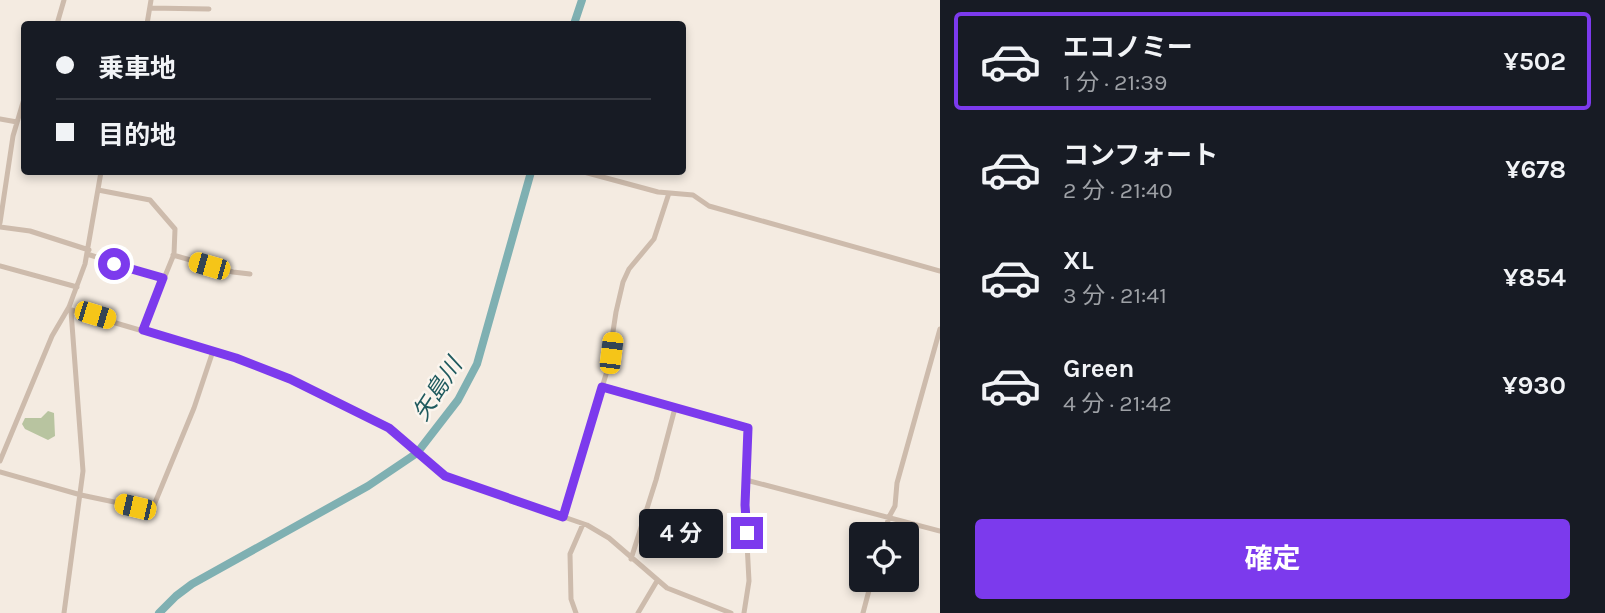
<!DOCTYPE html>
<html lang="ja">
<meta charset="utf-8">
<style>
:root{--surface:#171b24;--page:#20242c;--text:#f1f3f6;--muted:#9ea1a6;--line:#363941;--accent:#7c3aed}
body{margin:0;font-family:Karla,"Noto Sans JP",sans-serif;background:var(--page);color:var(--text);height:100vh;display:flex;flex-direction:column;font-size:26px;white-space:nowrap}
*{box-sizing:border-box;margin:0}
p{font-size:23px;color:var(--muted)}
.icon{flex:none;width:38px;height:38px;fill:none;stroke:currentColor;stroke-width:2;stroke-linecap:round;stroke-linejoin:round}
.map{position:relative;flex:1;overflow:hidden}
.drawer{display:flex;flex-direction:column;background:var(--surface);width:665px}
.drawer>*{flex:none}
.top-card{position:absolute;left:21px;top:21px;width:665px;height:154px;border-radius:7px;box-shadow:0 4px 10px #0003;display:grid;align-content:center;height:154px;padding:0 35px;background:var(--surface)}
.tools{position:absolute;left:849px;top:522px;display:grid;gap:14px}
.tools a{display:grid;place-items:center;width:70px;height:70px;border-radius:7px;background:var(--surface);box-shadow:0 4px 10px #0003;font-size:35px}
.end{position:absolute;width:32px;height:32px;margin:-16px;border:9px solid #7c3aed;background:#fff;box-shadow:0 0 0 4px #fff}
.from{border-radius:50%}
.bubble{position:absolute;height:49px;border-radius:7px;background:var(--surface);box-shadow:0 4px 10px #0003;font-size:23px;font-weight:700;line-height:49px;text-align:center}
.car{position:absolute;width:21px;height:42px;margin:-21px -10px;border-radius:9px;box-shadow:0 0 5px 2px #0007;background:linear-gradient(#f5c518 24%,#345 0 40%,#f5c518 0 76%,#345 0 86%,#f5c518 0)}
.top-card b{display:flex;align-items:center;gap:24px;height:66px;font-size:26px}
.top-card b+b{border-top:2px solid var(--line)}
.top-card i{width:18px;height:18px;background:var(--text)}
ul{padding:12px 0 0;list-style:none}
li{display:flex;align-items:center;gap:21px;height:98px;margin:0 14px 10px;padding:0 21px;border:4px solid transparent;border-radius:7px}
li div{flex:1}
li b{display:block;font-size:26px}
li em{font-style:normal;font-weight:700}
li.selected{border-color:var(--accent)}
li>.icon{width:63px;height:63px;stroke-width:1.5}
.button{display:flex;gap:14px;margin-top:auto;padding:14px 35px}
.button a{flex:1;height:80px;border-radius:7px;background:var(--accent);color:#fff;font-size:28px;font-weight:700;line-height:80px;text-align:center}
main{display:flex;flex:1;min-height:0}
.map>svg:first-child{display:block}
.green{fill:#b8c4a0}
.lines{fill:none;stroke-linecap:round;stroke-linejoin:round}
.river{stroke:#7fb0b2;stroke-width:8}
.minor{stroke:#cdbbac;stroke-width:5}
.route{stroke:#7c3aed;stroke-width:9}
.labels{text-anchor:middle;stroke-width:5;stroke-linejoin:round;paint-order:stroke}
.water-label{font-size:23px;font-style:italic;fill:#1f5a5e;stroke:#fbf5ee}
</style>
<main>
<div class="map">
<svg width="940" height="613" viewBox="0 0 940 613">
<rect width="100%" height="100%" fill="#f4ebe1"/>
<path class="green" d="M48,411L54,413L55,436L48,440L25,429L22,424L25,418H41Z"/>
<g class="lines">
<path class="river" d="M574,24L582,0
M159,613L176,596L192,584L368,486L417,453L458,400L477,364L531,172"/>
<path class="minor" d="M150,8L209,9
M57,24L64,0
M147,24L151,0
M0,119L17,122
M584,172L658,192L693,195L709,206L940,271
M98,190L150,200L175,229L174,254L143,330
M0,223L13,136L24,99
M0,227L30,231L89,250
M87,254L163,278
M173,255L233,272L250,274
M0,266L77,287
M68,309L235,358L290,379L389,428L445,476L587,525L609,538L667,588L731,613
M602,387L748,428L745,505L749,581L744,613
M0,461L52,336L69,307L85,264L101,172
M0,472L81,495L152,510L194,408L213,351
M746,480L940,531
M563,517L607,371L616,312L623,282L629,269L654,239L669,193
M884,534L889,517L895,506L897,483L940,329
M631,559L656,480L675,408
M64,613L83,471L71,311
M576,613L571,599L570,554L583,524
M638,613L657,581
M863,613L872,579"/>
</g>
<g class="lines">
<path class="route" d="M114,264L163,278L143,330L236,358L290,379L389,428L445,476L563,517L602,387L748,428L745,505L747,533"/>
</g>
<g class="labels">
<g class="water-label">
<text transform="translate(437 389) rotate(-57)" y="8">矢島川</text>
</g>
</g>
</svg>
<div class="tools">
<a><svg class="icon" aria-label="locate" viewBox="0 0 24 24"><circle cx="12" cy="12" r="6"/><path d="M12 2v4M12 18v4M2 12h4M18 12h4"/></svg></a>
</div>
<i class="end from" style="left:114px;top:264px"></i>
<i class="end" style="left:747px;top:533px"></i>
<div class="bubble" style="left:639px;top:509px;width:84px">4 分</div>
<i class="car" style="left:209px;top:266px;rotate:286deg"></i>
<i class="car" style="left:95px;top:315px;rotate:107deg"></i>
<i class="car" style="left:611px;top:353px;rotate:7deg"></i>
<i class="car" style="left:135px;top:507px;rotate:283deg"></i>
<div class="top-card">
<b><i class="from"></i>乗車地</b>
<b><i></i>目的地</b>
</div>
</div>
<section class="drawer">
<ul>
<li class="selected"><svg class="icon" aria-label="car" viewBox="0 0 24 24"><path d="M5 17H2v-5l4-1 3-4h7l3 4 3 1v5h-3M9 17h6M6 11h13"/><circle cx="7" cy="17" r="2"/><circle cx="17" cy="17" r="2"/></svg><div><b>エコノミー</b><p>1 分 · 21:39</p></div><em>¥502</em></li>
<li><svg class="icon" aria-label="car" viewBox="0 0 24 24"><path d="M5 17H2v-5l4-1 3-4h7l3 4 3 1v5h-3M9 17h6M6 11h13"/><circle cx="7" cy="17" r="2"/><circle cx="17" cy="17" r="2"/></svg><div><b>コンフォート</b><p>2 分 · 21:40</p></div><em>¥678</em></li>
<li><svg class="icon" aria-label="car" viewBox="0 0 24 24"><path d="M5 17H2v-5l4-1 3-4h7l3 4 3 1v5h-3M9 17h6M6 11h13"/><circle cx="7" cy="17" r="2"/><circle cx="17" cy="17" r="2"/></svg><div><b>XL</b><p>3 分 · 21:41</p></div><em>¥854</em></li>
<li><svg class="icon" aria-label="car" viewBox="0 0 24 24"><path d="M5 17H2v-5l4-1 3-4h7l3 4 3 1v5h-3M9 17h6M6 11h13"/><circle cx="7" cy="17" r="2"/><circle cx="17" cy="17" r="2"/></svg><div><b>Green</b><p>4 分 · 21:42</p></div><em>¥930</em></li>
</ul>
<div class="button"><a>確定</a></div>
</section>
</main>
